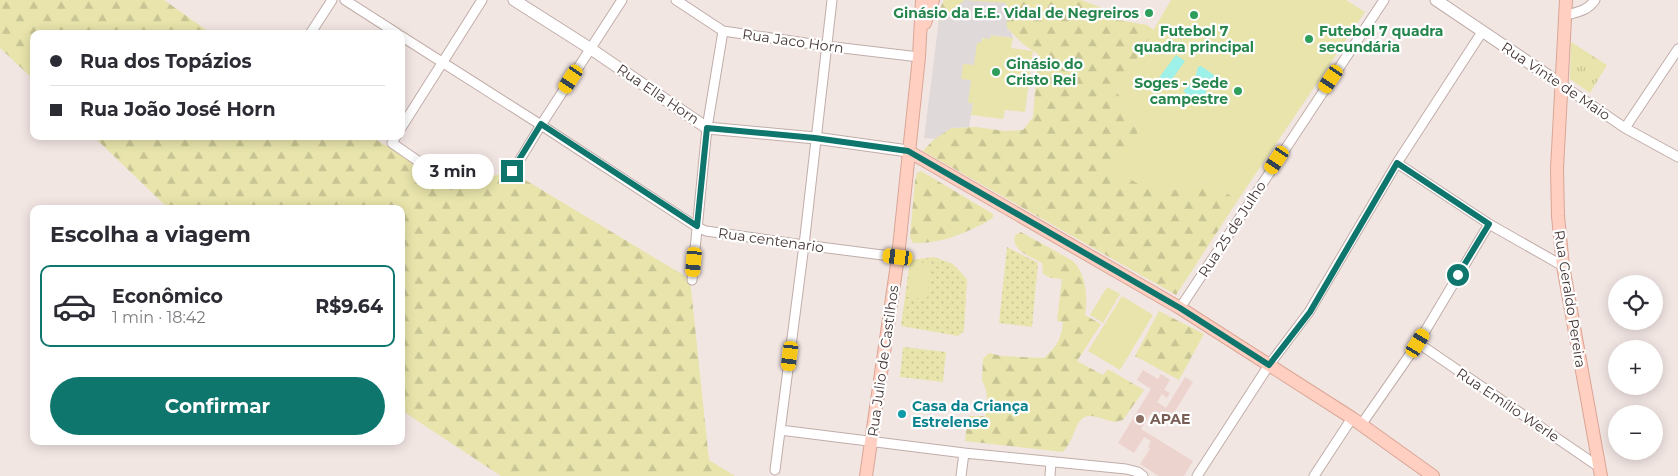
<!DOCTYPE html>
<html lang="pt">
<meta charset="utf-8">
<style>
:root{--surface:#fff;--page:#f2f2f3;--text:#2b2b33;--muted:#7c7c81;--line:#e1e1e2;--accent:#0f766e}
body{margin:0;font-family:Montserrat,sans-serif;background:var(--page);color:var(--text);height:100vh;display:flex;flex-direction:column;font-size:19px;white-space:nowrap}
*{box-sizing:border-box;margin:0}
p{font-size:16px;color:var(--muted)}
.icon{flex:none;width:28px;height:28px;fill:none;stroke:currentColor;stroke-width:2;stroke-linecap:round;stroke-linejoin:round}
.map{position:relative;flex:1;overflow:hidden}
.panel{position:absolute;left:30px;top:205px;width:375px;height:240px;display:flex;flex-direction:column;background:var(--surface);border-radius:10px;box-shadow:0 2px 12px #0003}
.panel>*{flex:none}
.guide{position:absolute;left:30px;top:30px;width:375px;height:110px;border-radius:10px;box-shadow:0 2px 12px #0003;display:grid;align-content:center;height:110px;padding:0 20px;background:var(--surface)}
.controls{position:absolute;left:1608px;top:275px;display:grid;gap:10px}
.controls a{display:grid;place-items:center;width:55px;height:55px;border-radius:50%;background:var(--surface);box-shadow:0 2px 12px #0003;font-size:25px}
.end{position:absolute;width:22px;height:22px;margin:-11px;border:6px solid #0f766e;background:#fff;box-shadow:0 0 0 2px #fff}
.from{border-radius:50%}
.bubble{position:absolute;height:35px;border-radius:18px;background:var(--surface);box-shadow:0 2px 12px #0003;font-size:16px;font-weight:700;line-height:35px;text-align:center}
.car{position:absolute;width:15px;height:30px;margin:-15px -8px;border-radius:6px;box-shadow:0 0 4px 1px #0007;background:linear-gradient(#f5c518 24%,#345 0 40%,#f5c518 0 76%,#345 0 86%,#f5c518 0)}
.guide b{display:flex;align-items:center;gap:18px;height:48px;font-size:19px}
.guide b+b{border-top:1px solid var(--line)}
.guide i{width:12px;height:12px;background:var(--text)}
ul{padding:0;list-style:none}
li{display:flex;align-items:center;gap:15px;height:82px;margin:0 10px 8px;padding:0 10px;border:2px solid var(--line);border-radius:10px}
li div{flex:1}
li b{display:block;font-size:19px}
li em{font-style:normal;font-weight:700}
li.on{border-color:var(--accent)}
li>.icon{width:45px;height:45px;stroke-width:1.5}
h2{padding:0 20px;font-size:22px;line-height:60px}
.action{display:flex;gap:10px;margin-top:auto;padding:10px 20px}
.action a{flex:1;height:58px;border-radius:30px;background:var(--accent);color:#fff;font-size:20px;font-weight:700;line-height:58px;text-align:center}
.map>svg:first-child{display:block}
.education{fill:#ecd3cd}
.grass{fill:url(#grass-tufts)}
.forest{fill:url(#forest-firs)}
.park{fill:url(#park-dots)}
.pitch{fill:#e8e4ab}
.parking{fill:#dfdad9}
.water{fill:#9df1e8}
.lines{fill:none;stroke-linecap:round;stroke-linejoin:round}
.minor-casing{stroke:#c1ada9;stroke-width:11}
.tertiary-casing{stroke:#c1ada9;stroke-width:13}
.secondary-casing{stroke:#daa596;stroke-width:14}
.minor{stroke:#fff;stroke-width:9}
.tertiary{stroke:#fff;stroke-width:11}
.secondary{stroke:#ffd0c1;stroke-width:12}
.route{stroke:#0f766e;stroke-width:6}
.leisure-dot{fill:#2e9e5b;stroke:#fff;stroke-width:2}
.culture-dot{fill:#0f9aa8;stroke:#fff;stroke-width:2}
.education-dot{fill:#8d6e63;stroke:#fff;stroke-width:2}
.labels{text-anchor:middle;stroke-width:4.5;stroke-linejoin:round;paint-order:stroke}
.leisure-label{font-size:14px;font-weight:bold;fill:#27864d;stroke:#fff;text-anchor:end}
.street-label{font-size:14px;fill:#443533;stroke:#fff}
.culture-label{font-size:14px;font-weight:bold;fill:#0d838f;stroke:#fff;text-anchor:start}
.education-label{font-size:14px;font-weight:bold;fill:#785e54;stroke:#fff;text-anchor:start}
</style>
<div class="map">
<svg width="1678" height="476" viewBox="0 0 1678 476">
<defs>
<pattern id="grass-tufts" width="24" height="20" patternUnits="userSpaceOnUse" patternTransform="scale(1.25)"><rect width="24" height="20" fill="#e8e4ab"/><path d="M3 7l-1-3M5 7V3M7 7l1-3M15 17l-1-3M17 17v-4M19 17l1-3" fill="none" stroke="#c8c494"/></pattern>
<pattern id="forest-firs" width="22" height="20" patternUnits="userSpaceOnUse" patternTransform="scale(1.25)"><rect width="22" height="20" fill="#e8e4ab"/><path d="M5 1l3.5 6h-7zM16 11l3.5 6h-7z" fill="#c8c494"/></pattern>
<pattern id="park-dots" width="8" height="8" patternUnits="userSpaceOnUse" patternTransform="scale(1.25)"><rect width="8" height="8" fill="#e8e4ab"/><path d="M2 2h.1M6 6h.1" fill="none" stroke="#c8c494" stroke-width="1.8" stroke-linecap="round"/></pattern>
</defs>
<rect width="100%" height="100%" fill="#f2e6e3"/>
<path class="education" d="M1143,370L1158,379L1161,374L1170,380L1164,390L1170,393L1167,398L1162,394L1157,402L1166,408L1185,377L1193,382L1167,424L1150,414L1141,429L1193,461L1184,476H1159L1140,464L1150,449L1148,447L1151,441L1144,437L1134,453L1118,443L1151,389L1137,380Z"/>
<path class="grass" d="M1571,42L1607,65L1590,93L1570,79Z"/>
<path class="forest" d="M0,0H164L212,34H34V80L0,48Z
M944,0H1081L1100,7L1118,20L1147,25L1154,30L1117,92L1138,132L1156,194L1208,182L1238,200L1176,295L923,151L936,137L951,128L976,127L1005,131L1023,130L1033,117L1038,54L1023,44L1007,28L939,34C938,22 938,11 944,0Z
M93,136H370L451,184L512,172L690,279L709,460L735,476H501L401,410V209H169Z
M921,171L993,214V218C969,232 942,244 913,243L910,237L915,181L917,173Z
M1021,232L1073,261C1086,273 1088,298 1085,315L1101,324L1077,361L1103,375L1108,369L1144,390L1123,420C1122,420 1115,422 1115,422C1103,421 1086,408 1078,424C1073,434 1071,443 1063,452L965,441L968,416H985L988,404L986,390L982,380L983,359L989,353L1002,356L1044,358C1057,346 1061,340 1063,322L1057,321L1062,279L1051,278L1043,274L1042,263C1030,256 1011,251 1015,235Z
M1159,311L1204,334L1179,380L1135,356Z"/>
<path class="park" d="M1007,247L1038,263L1032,327L999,323Z
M934,257L953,264L967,279L964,331L958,336L901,326L910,260Z
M903,347L946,352L943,382L900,377Z"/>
<path class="pitch" d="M1171,0H1346L1365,12L1238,200L1208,182L1156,194L1114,170L1138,132L1117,92Z
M990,35L1013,38L1011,48L1033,51L1025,112L1005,110L1003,119L971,115L973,104L968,103C966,96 962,87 961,80C959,62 974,41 990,35Z
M912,261L932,264L927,299L907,297Z
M1107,287L1120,294L1103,323L1090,315Z
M1122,296L1153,315L1120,370L1088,351Z"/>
<path class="parking" d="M965,0L1006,3L1007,28L1011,32L1013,38L991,35L990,39L982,38L981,43H977L974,65L963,64L961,79L971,80L968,103H973L969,127L951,128L935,139L924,138L939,20Z"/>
<path class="water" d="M1176,55L1185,61L1168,85L1158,79Z
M1201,66L1214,75C1213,87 1201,88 1208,101L1204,105L1196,102L1183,91L1194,81L1198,67Z"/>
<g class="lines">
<defs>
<path id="minor" d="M345,0L398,34
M676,0L723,31L826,46L919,57
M1566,15C1578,12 1587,11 1595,0
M310,34L332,0
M401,36L541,125L697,227L706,231L804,245L898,257
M1562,85L1625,128L1678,157
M401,128L482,0
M1625,128L1678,49
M396,136L392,143L451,184
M1397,163L1489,224L1563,266
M513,171L541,125L622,0
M692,280L707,128L723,31
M1180,308L1384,0
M1418,343L1599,467
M1361,425L1418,343L1489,224
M780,430L964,453L1126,469L1138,472L1143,476
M775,470L804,245L832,0
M961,476L964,453
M1050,476L1051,462
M1197,476L1269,365L1309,312L1397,163L1482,32
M1314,476L1352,418"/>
<path id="tertiary" d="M514,0L591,49L707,128L815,138L908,151
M1436,0L1562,85"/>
<path id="secondary" d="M1566,0L1557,169L1558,216L1563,266L1601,476
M925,23L933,0
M908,151L1180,308L1352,418L1433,476
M866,476L898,257L919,57L922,0"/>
</defs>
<use href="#minor" class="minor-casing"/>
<use href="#tertiary" class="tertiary-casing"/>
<use href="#secondary" class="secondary-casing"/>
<use href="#minor" class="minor"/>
<use href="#tertiary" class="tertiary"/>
<use href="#secondary" class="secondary"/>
</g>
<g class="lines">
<path class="route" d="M512,171L541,124L697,226L707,128L815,138L908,151L1180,308L1269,365L1310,312L1397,163L1489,224L1458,275"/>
</g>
<g class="leisure-dot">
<circle cx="1149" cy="13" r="5"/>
<circle cx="1194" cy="15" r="5"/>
<circle cx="1309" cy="39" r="5"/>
<circle cx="996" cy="72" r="5"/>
<circle cx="1238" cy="91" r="5"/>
</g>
<circle class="culture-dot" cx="902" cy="414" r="5"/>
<circle class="education-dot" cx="1140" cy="419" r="5"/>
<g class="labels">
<g class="leisure-label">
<text x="1139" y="18">Ginásio da E.E. Vidal de Negreiros</text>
<text x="1194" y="36" text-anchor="middle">Futebol 7<tspan x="1194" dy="16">quadra principal</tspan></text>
<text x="1319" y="36" text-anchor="start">Futebol 7 quadra<tspan x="1319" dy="16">secundária</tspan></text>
<text x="1006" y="69" text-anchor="start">Ginásio do<tspan x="1006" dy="16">Cristo Rei</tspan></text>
<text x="1228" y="88">Soges - Sede<tspan x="1228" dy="16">campestre</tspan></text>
</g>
<g class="street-label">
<text transform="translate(793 41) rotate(8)" y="5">Rua Jaco Horn</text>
<text transform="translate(1556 81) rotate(34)" y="5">Rua Vinte de Maio</text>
<text transform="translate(658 94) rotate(34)" y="5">Rua Ella Horn</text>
<text transform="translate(1232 229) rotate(-57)" y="5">Rua 25 de Julho</text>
<text transform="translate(771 240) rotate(8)" y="5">Rua centenario</text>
<text transform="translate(1570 299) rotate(81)" y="5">Rua Geraldo Pereira</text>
<text transform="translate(883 361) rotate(-82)" y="5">Rua Julio de Castilhos</text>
<text transform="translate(1508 405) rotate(34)" y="5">Rua Emílio Werle</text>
</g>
<g class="culture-label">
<text x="912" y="411">Casa da Criança<tspan x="912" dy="16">Estrelense</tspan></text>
</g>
<g class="education-label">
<text x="1150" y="424">APAE</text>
</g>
</g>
</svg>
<div class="controls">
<a><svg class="icon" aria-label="locate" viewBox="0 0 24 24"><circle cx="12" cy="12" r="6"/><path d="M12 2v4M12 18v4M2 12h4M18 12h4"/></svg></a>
<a>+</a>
<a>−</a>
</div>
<i class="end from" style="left:1458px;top:275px"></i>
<i class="end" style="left:512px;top:171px"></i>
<div class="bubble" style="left:412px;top:154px;width:82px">3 min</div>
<i class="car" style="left:571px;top:79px;rotate:213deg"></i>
<i class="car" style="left:1331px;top:79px;rotate:214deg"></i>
<i class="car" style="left:1277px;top:160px;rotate:214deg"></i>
<i class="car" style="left:898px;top:257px;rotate:277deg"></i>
<i class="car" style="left:694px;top:262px;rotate:185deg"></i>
<i class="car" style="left:1418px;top:343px;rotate:31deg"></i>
<i class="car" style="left:790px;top:356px;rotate:187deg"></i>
<div class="guide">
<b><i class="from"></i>Rua dos Topázios</b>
<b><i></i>Rua João José Horn</b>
</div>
<section class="panel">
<h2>Escolha a viagem</h2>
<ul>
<li class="on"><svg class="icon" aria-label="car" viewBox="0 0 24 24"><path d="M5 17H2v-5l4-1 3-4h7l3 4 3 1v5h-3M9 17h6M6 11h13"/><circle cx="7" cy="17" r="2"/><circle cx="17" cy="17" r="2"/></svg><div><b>Econômico</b><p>1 min · 18:42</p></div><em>R$9.64</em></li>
</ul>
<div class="action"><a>Confirmar</a></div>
</section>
</div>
